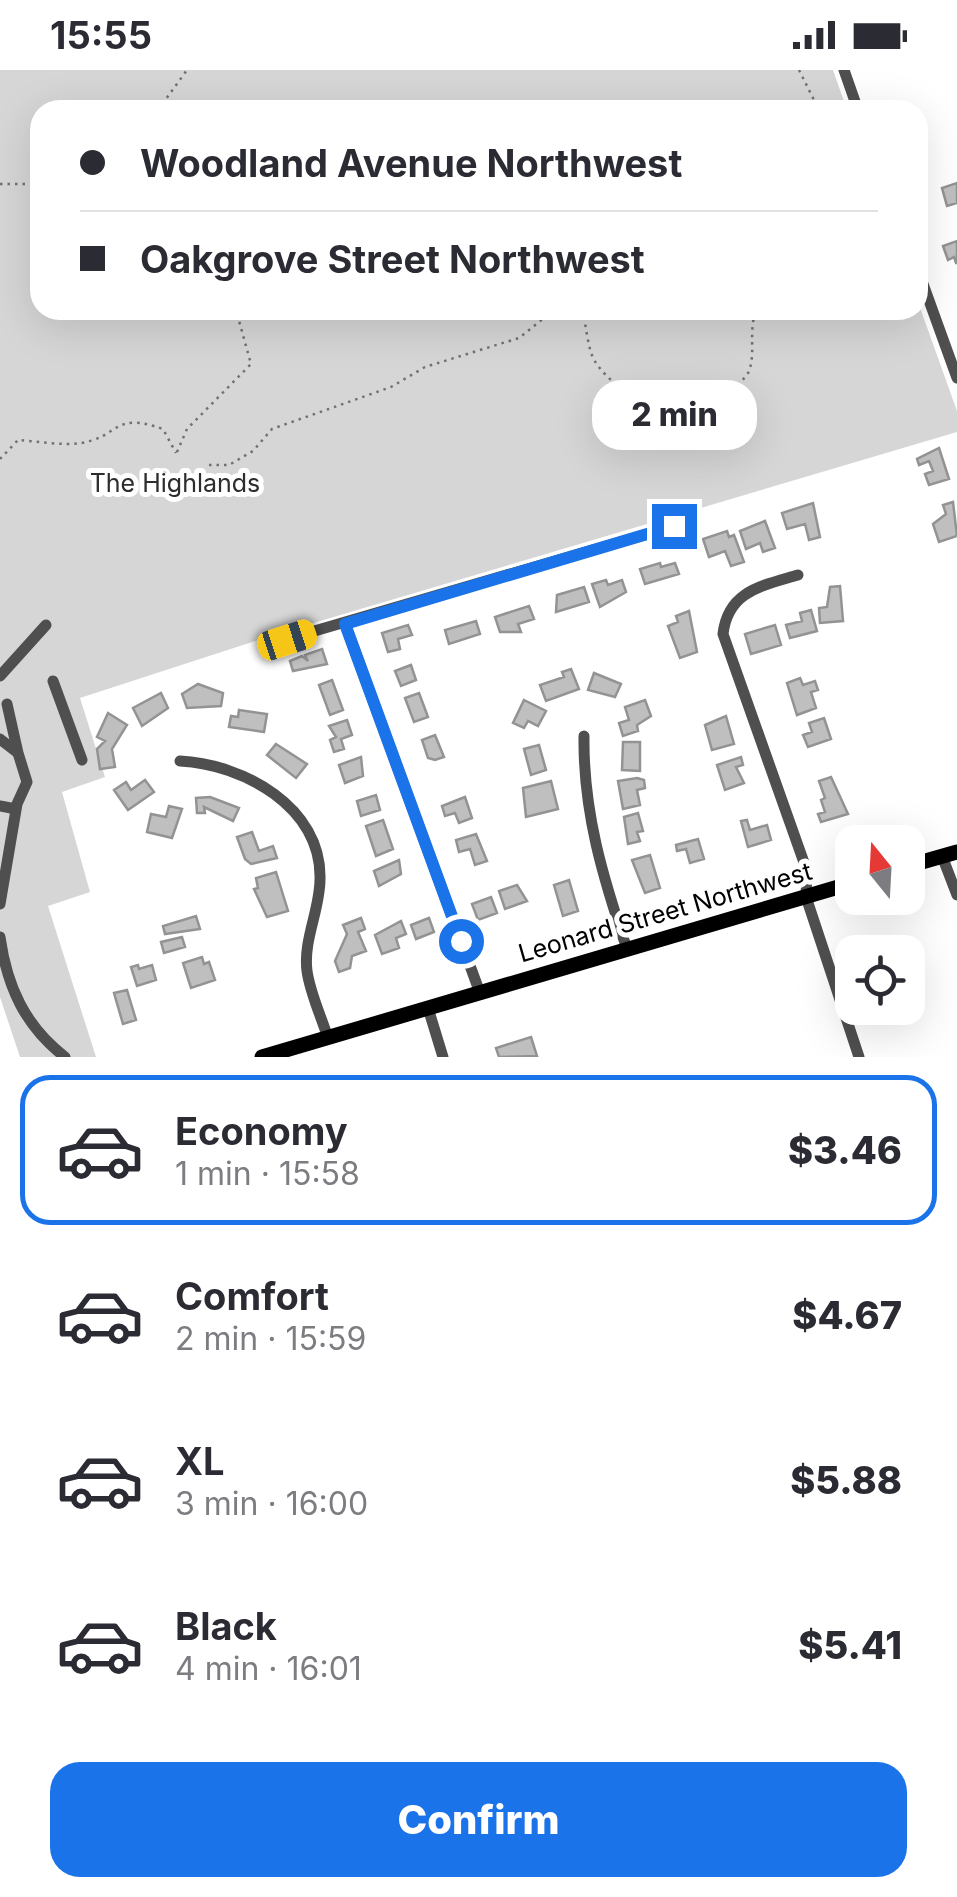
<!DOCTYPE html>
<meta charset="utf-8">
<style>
:root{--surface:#fff;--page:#f7f7f7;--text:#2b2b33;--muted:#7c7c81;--line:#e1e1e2;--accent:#1a73e8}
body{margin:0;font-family:Inter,sans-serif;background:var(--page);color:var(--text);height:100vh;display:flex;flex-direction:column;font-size:38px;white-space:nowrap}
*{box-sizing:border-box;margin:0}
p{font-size:32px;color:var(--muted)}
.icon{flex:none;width:55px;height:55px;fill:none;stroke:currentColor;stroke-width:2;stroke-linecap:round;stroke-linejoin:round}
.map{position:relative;height:987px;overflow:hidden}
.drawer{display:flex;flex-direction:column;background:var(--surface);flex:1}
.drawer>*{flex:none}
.top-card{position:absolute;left:30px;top:30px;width:898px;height:220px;border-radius:30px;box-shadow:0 10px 40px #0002;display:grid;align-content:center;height:220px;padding:0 50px;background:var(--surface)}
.needle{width:65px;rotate:342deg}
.controls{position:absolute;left:835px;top:755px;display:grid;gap:20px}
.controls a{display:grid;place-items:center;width:90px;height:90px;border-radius:20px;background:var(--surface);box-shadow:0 10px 40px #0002;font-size:50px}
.end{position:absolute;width:45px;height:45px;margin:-22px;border:12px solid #1a73e8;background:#fff;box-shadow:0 0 0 5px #fff}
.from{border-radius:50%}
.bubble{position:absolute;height:70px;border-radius:30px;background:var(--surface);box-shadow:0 10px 40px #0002;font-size:32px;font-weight:800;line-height:70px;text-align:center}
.car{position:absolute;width:30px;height:60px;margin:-30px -15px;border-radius:12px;box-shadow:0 0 8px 2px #0007;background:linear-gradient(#f5c518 24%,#345 0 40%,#f5c518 0 76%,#345 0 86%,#f5c518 0)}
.top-card b{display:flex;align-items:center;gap:35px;height:95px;font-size:38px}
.top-card b+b{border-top:2px solid var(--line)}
.top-card i{width:25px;height:25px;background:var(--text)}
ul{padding:18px 0 0;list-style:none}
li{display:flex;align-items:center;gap:30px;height:150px;margin:0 20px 15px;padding:0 30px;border:5px solid transparent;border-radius:30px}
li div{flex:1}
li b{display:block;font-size:38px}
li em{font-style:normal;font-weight:800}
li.current{border-color:var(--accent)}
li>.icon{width:90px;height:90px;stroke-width:1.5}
.action{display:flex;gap:20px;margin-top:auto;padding:20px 50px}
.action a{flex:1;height:115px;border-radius:30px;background:var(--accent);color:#fff;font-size:40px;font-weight:800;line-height:115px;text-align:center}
.status{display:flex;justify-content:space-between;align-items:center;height:70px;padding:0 50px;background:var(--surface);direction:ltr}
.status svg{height:28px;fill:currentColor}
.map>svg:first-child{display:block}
.green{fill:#d6d6d6}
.building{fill:#bfbfbf;stroke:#939393;stroke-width:2.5}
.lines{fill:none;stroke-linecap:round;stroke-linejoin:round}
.path{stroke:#717171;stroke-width:2.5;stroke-dasharray:2.5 5;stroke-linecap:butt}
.minor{stroke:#4f4f4f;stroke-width:11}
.major{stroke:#000;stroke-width:15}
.route{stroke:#1a73e8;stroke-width:12}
.labels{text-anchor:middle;stroke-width:10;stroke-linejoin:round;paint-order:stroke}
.park-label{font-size:25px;fill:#2d2d2d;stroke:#fff}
.street-label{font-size:25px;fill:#000;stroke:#fff}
</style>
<div class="status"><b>15:55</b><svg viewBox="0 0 49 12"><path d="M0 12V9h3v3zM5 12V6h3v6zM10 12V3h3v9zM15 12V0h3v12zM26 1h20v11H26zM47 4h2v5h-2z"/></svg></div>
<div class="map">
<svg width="957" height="987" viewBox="0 0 957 987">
<rect width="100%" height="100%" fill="#fff"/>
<path class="green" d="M0,0H833L847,40H40V240H918V232L957,341V362L283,562L80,628L105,707L62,722L90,822L48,836L96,987H20L0,927Z"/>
<path class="building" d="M957,113V133L947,136L942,118Z
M957,171V193H956L954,187L948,190L943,176Z
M939,378L949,409L929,415L925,404L933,401L929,391L919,395L917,389Z
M953,432L957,466L939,472L933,454L946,444L943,435Z
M813,433L820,467L809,470L805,454L787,459L782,443Z
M765,451L775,478L763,482L760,473L746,479L740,461Z
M727,461L729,467L734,465L744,492L731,496L725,481L709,487L703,469Z
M660,493L661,497L675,493L679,504L645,514L640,499Z
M606,510L608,515L622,510L626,522L600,537L592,514Z
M840,516L843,551L820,553L819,538L827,537L830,517Z
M584,517L589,532L556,542L557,525Z
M529,536L534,549L518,554L521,562H500L495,547Z
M811,540L817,561L790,568L786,555L802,551L800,543Z
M689,541L697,582L680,588L668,556L678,552L676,546Z
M476,551L480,564L449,574L445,560Z
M408,555L412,565L398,569L400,579L388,582L382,563Z
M775,555L781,575L751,584L745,564Z
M322,579L327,594L293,601L290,591L302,586L308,591L305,585Z
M411,595L416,610L401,616L395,601Z
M571,599L579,619L546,631L540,615L564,607L562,602Z
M594,603L621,614L615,627L588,620Z
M800,608L803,615L815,611L818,620L811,622L816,638L797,645L787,613Z
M332,610L343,640L330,645L319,615Z
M198,614L223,623L221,636L187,638L182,624Z
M161,623L168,638L142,656L133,638Z
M419,623L428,647L414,652L405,628Z
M524,630L546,641L538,656L528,651L524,658L513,653Z
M645,630L651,646L637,655L638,661L623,666L619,653L629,650L625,637Z
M239,640L267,644L264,662L229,657L231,646L238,647Z
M108,643L127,655L112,679L115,697L100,699L97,679L105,671L97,667Z
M726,646L734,674L712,680L705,655Z
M824,648L831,669L808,677L803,665L812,662L809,653Z
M347,650L352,665L341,669L344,679L334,682L330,670L336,667L329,656Z
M435,665L444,687L435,690L428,688L422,670Z
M623,672H640V701L622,700Z
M276,674L307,694L296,708L267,685Z
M539,675L546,700L531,705L524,679Z
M361,687L363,706L345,713L339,695Z
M741,687L743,695L736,697L744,713L725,720L717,695Z
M831,707L848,744L821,752L818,744L825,742L821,730L825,728L819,711Z
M637,708L644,710L645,718L637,720L640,735L623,739L618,711Z
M145,710L154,722L128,740L114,720L126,712L131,720Z
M551,711L558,739L526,747L523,718Z
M376,725L380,740L361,746L357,731Z
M210,727L239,738L233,751L204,737L205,743H197L196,728Z
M465,727L472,748L459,753L455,743L445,746L442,736Z
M169,736L182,739L172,768L147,762L151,744L166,747Z
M638,743L643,761L637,762L640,771L628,774L624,747Z
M383,750L393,779L376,786L366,756Z
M747,750L750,760L767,755L771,770L748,777L741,751Z
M252,762L259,781L273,776L277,788L251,794L245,789L237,767Z
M476,764L487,791L475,795L470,779L459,782L456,770Z
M698,769L704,789L690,793L686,779L677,781L676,775Z
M650,785L660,818L645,823L632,790Z
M399,790L401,804L379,816L374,801Z
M276,802L288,841L267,847L254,819L258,818L256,808Z
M569,810L578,841L563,846L554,815Z
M517,815L527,831L505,839L499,821Z
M491,827L497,843L478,850L472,834Z
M196,846L200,859L165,864L163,856Z
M361,848L365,859L358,862L366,881L352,886L350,898L339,902L335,891L347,864L343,855Z
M429,848L434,862L416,869L411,855Z
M401,851L406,864L396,868L399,878L382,884L375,865Z
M182,867L185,877L164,883L161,872Z
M202,887L204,894L209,892L215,910L191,918L183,893Z
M138,895L139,899L152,895L156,910L137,916L131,897Z
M127,920L136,950L123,954L114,923Z
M531,967L537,986L499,987L496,978Z"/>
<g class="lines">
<path class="path" d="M799,0L819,40
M158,40L187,0
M0,114H40
M582,240C587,256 587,280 596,293C625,335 693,357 733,318C739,313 746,308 749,301C756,282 748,264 756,240
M177,382L187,359L251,294L236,240
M0,389L18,370C37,371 62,376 81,373C120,367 112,341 163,359L176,383
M209,395H229L253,381L272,359L391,317L425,297L519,268L554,240"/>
<path class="minor" d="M844,0L858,40
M918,200L957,308
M798,505C761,516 728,521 723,564L807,801L806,827L859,987
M345,554L480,923
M287,569L675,456
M0,606L46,555
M53,611L82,690
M7,634L18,683
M584,666C583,742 603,808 627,879
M0,669L18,683L27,712L17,734L0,834
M180,691C243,694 322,737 320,809C320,840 303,870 307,901C310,923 321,946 328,968
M0,736L16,739
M942,786L957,825
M0,867C7,917 25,956 65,987
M428,938L443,987"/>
<path class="major" d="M908,796L957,782
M262,987L852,813"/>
</g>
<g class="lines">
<path class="route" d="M461,871L345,554L674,456"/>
</g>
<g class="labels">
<g class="park-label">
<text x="175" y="422">The Highlands</text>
</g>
<g class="street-label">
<text transform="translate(665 842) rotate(-16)" y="9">Leonard Street Northwest</text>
</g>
</g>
</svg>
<div class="controls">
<a><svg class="needle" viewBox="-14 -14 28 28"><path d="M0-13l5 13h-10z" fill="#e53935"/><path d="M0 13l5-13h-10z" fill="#7c7c81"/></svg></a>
<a><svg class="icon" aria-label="locate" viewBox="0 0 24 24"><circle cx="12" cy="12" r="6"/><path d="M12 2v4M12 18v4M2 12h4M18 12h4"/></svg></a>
</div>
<i class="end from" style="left:461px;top:871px"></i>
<i class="end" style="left:674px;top:456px"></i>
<div class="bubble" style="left:592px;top:310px;width:165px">2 min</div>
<i class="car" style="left:287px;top:570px;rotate:72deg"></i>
<div class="top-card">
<b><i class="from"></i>Woodland Avenue Northwest</b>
<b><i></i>Oakgrove Street Northwest</b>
</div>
</div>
<section class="drawer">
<ul>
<li class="current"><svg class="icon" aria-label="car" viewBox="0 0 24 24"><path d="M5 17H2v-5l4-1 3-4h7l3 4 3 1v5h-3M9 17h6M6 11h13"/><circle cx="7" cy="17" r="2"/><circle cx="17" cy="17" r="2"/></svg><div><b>Economy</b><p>1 min · 15:58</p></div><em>$3.46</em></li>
<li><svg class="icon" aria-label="car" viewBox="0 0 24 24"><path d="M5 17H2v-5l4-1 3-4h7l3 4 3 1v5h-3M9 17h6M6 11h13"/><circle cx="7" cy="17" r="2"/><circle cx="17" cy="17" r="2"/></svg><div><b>Comfort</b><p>2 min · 15:59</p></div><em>$4.67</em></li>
<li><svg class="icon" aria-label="car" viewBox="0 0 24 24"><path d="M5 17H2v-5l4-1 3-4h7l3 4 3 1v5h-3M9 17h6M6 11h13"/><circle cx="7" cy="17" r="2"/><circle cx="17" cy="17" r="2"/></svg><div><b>XL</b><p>3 min · 16:00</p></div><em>$5.88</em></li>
<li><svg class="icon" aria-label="car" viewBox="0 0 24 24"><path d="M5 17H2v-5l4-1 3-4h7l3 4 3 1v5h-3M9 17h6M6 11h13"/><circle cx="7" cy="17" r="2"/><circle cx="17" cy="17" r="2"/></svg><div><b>Black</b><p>4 min · 16:01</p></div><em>$5.41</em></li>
</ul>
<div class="action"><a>Confirm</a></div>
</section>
